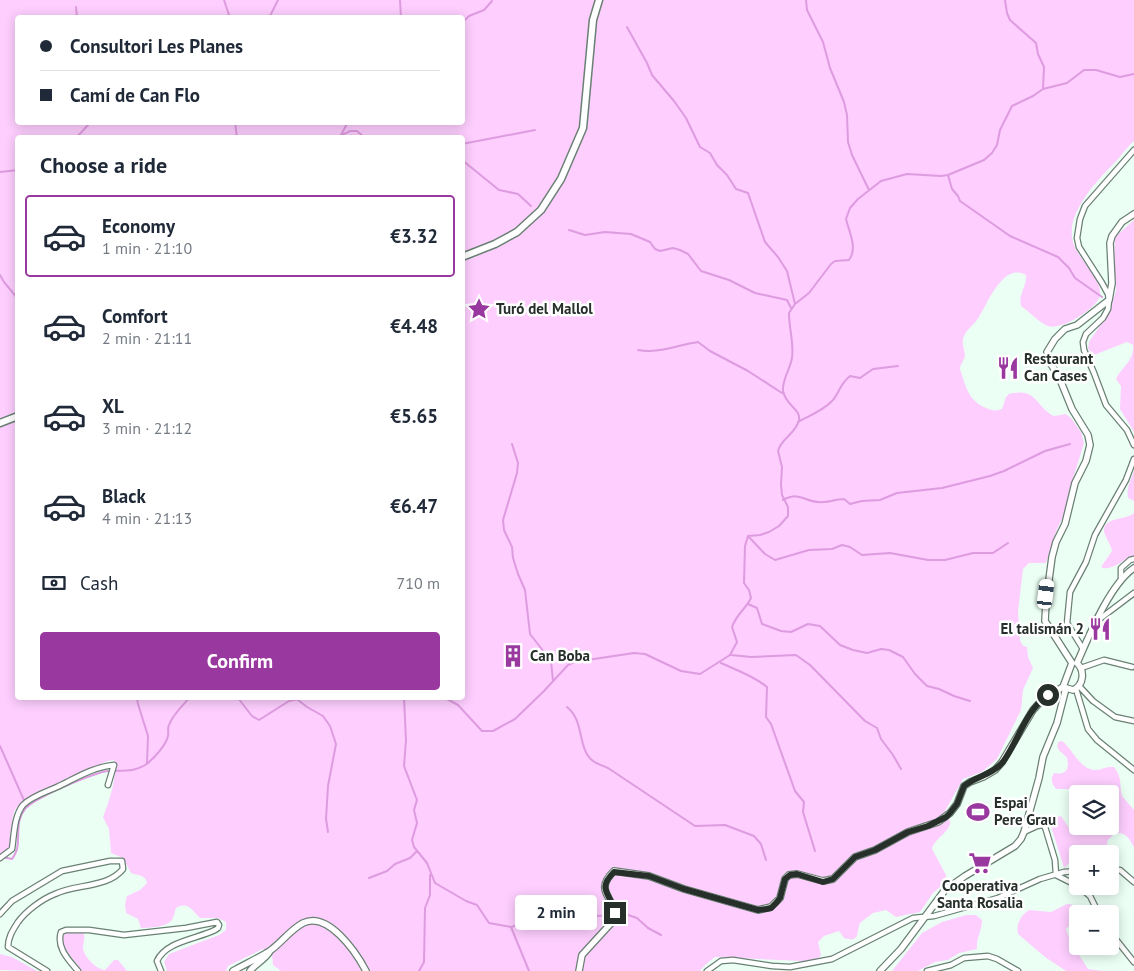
<!DOCTYPE html>
<meta charset="utf-8">
<style>
:root{--surface:#fff;--page:#f6f6f7;--text:#1f2937;--muted:#747a83;--line:#e0e1e3;--accent:#99389f}
body{margin:0;font-family:"PT Sans",sans-serif;background:var(--page);color:var(--text);height:100vh;display:flex;flex-direction:column;font-size:19px;white-space:nowrap}
*{box-sizing:border-box;margin:0}
p{font-size:16px;color:var(--muted)}
.icon{flex:none;width:28px;height:28px;fill:none;stroke:currentColor;stroke-width:2;stroke-linecap:round;stroke-linejoin:round}
.map{position:relative;flex:1;overflow:hidden}
.sheet{position:absolute;left:15px;top:135px;width:450px;height:565px;display:flex;flex-direction:column;background:var(--surface);border-radius:5px;box-shadow:0 2px 12px #0003}
.sheet>*{flex:none}
.guide{position:absolute;left:15px;top:15px;width:450px;height:110px;border-radius:5px;box-shadow:0 2px 12px #0003;display:grid;align-content:center;height:110px;padding:0 25px;background:var(--surface)}
.buttons{position:absolute;left:1069px;top:785px;display:grid;gap:10px}
.buttons a{display:grid;place-items:center;width:50px;height:50px;border-radius:5px;background:var(--surface);box-shadow:0 2px 12px #0003;font-size:25px}
.end{position:absolute;width:22px;height:22px;margin:-11px;border:6px solid #262f2a;background:#fff;box-shadow:0 0 0 2px #fff}
.from{border-radius:50%}
.bubble{position:absolute;height:35px;border-radius:5px;background:var(--surface);box-shadow:0 2px 12px #0003;font-size:16px;font-weight:800;line-height:35px;text-align:center}
.car{position:absolute;width:15px;height:30px;margin:-15px -8px;border-radius:6px;box-shadow:0 0 4px 1px #0007;background:linear-gradient(#fff 24%,#345 0 40%,#fff 0 76%,#345 0 86%,#fff 0)}
.guide b{display:flex;align-items:center;gap:18px;height:48px;font-size:19px}
.guide b+b{border-top:1px solid var(--line)}
.guide i{width:12px;height:12px;background:var(--text)}
ul{padding:0;list-style:none}
li{display:flex;align-items:center;gap:15px;height:82px;margin:0 10px 8px;padding:0 15px;border:2px solid transparent;border-radius:5px}
li div{flex:1}
li b{display:block;font-size:19px}
li em{font-style:normal;font-weight:800}
li.current{border-color:var(--accent)}
li>.icon{width:45px;height:45px;stroke-width:1.5}
h2{padding:0 25px;font-size:22px;line-height:60px}
.pay{display:flex;align-items:center;gap:12px;height:55px;padding:0 25px;font-size:19px}
.pay p{margin-inline-start:auto}
.action{display:flex;gap:10px;margin-top:auto;padding:10px 25px}
.action a{flex:1;height:58px;border-radius:5px;background:var(--accent);color:#fff;font-size:20px;font-weight:800;line-height:58px;text-align:center}
.map>svg:first-child{display:block}
.green{fill:#fdcefe;fill-rule:evenodd}
.lines{fill:none;stroke-linecap:round;stroke-linejoin:round}
.stream{stroke:#de9be0;stroke-width:2}
.minor-casing{stroke:#6b8074;stroke-width:7}
.tertiary-casing{stroke:#6b8074;stroke-width:8}
.secondary-casing{stroke:#6b8074;stroke-width:9}
.minor{stroke:#fff;stroke-width:4.5}
.tertiary{stroke:#fff;stroke-width:5.5}
.secondary{stroke:#fff;stroke-width:6}
.route{stroke:#262f2a;stroke-width:6}
.labels{text-anchor:middle;stroke-width:5;stroke-linejoin:round;paint-order:stroke}
.poi-label{font-size:15px;font-weight:bold;fill:#262f2a;stroke:#fff;text-anchor:start}
</style>
<div class="map">
<svg width="1134" height="971" viewBox="0 0 1134 971">
<rect width="100%" height="100%" fill="#ebfff4"/>
<path class="green" d="M0,0H1134V141C1128,146 1124,152 1119,158C1100,178 1062,214 1074,245C1079,259 1103,280 1100,295C1098,308 1061,331 1048,326C1038,322 1030,312 1021,306C1018,294 1027,286 1026,275C1003,262 988,303 979,317C975,324 967,329 964,336C961,343 964,347 965,355C965,360 960,364 960,369C966,387 968,400 986,408C993,411 996,411 1002,409L1006,397L1009,394C1035,388 1034,402 1050,414L1054,416L1066,414L1071,418L1081,432L1084,443L1069,492L1065,513L1057,529L1046,563H1029L1023,569L1018,611L1020,640L1023,646L1027,647L1028,657L1033,668L1023,690L1021,710L997,759L982,772L963,779L945,811C947,814 950,819 950,822C951,831 934,839 932,849L946,875V882L933,893L920,912L896,917L886,910L873,913L860,923C856,934 860,943 844,938L839,931L824,936L818,942L821,955C818,960 810,961 803,961L715,957L705,965L700,971H281L273,965L272,955L263,949L232,964L228,966L226,971H167L164,962L169,954L219,935L226,930V922L218,918H200C192,911 189,901 176,908C175,911 174,916 172,920C167,927 149,928 141,928L138,919L126,913L125,905L127,896L140,890L147,883C145,874 138,876 131,873L123,858L111,853L109,829L103,817C109,802 118,775 114,760L108,761C92,768 22,799 15,810C12,816 10,840 9,848L0,856ZM18,18H462V122H18ZM18,138H462V698H18Z
M1134,220V432L1120,409L1121,386L1116,379C1122,366 1134,362 1133,345L1127,342L1094,355L1088,349L1089,342L1109,312L1116,291L1114,258L1115,237Z
M1134,471V501L1128,498C1126,488 1131,480 1134,471Z
M1134,513V556C1123,559 1114,570 1103,568L1101,567L1112,551C1111,544 1105,538 1104,531C1103,517 1127,520 1134,513Z
M1062,741C1073,749 1079,769 1095,770C1102,770 1107,766 1114,767C1123,779 1119,784 1122,796L1134,810V847C1129,838 1126,832 1115,833L1108,840L1104,854H1087L1083,850L1075,849C1069,856 1072,863 1064,868L1050,823L1057,817L1061,816L1069,828L1074,827L1077,823L1078,826H1110V794H1082L1075,789H1056C1052,784 1050,779 1054,773C1065,775 1070,770 1067,758C1063,752 1055,751 1058,742Z
M1067,904C1074,904 1077,907 1079,914H1078L1077,923L1069,926L1066,929L1070,941L1088,969L1103,971H1066L1045,957L1018,934C1016,924 1020,916 1029,910L1051,912Z
M966,915H976L982,920C982,931 976,938 977,949L959,953L948,960L935,962L918,971H892L922,933L942,922Z
M79,931L83,932C86,938 83,942 83,948C84,957 96,969 105,970L114,960H118L127,971H82L63,946V937L66,933Z
M0,954L12,957L37,971L0,970Z"/>
<g class="lines">
<path class="stream" d="M224,0L230,18
M400,0L401,18
M806,0L807,10L823,42L830,68L844,102L847,115L848,142L852,155L869,190
M1005,0L1007,13L1010,20L1036,43L1038,54L1044,67L1043,89
M76,7L77,18
M269,18L278,0
M462,23L469,16L484,10L492,1
M627,27L647,63L652,75L674,101L686,118L700,147L710,153L717,165L727,175L736,189L748,193L765,242L778,257L787,271L795,304L789,313C789,329 794,342 792,358C790,370 782,379 783,391C786,406 801,409 799,420C796,434 781,438 778,451L782,467L781,485L782,495L788,507V516L779,526L769,532L760,535L748,536
M235,122L237,138
M341,135L348,122
M76,138L88,125L87,122
M336,138L350,131H357L365,138
M462,144L535,130
M462,160L499,190L518,194L531,206
M0,172L18,170
M948,175L952,189L958,196L960,201L1010,236L1058,257L1069,268L1075,278L1102,297
M569,230L585,235L605,232L631,234L650,242L655,249L660,251L673,248L680,250L688,254L701,271L729,280L755,293L787,300L791,308
M0,275L4,282L18,299
M795,304L809,293L831,264L835,261L849,260C858,248 849,232 846,219L850,208L858,199L881,181L907,174L941,176L948,175L984,160L992,153L997,145L1000,130L1012,106L1033,96L1043,89L1067,83L1084,70H1096L1120,77L1134,74
M638,350C658,354 677,345 698,342L710,351L748,371L782,393
M798,422C809,416 824,410 832,401C839,394 839,385 850,376L860,378L873,369L898,366
M512,444L518,463L517,473L503,520L504,530L512,547L513,558L518,574L525,590L530,634L551,661L553,681
M783,500C802,490 805,504 823,502C830,502 837,499 844,499L850,504L862,501L880,500L897,493L942,488L990,476L1004,471L1045,451L1070,444
M748,536L765,554L775,560L809,550L832,549L842,545L850,547L862,555L890,553L928,560H945L973,553H993L1008,543
M748,604L757,608L762,624L781,631L791,632L808,624L820,626L840,645L853,650L867,653L881,649L889,650L903,657L915,674L927,686L939,689L954,696L970,701
M731,655L751,657L796,655L810,665L865,721L877,728L881,739L893,755L901,769
M721,663C736,670 754,676 767,687L766,717L771,724L795,791L804,802L803,812L815,851
M137,698L138,704L148,736L147,763
M238,698L252,716L259,720L289,701L304,698
M404,698L406,740L404,766L417,800L414,810L417,823L412,840L414,847L427,863L435,883L466,901L477,905L489,923L511,927L529,971
M445,698L458,705L482,731H493L515,719L544,691L568,665L574,662L634,653L645,654L681,671L700,674L730,655L737,642L732,627C737,613 746,609 751,598L749,590L744,583L745,546L748,536
M298,700L307,707L323,716L330,726L336,744L328,786L326,819L328,832
M567,707C585,721 577,749 593,761C597,764 604,766 608,768L695,826L725,825L754,836L761,844L766,860
M0,746L27,807
M2,857L12,859C14,856 16,853 17,849C20,835 15,821 25,809C34,798 93,773 108,771C122,770 135,773 148,763C155,757 166,745 168,736C169,732 167,728 169,725C173,714 182,707 189,698
M369,878L387,871L395,864L410,858L417,851
M511,927C529,922 553,911 569,922L593,916L628,915L637,918L648,928L661,935
M419,971L424,962L425,908L430,895V875"/>
<defs>
<path id="minor" d="M1134,150L1085,206L1080,219L1077,238L1079,247L1102,283L1108,294L1109,300L1108,309L1103,318L1086,334L1083,342L1084,350L1094,373L1106,405L1127,430L1134,445
M1121,580V568L1130,560L1134,559
M1097,621L1134,593
M1083,649L1067,623L1070,592L1086,562L1095,535L1126,480L1134,459
M1081,668L1104,660L1132,667
M1079,686L1093,701L1115,717L1134,721
M1076,689L1088,729L1097,740L1134,770
M1024,832L1037,826L1043,825L1045,827L1055,860L1056,875
M0,858L12,849C14,836 14,816 23,805C32,796 46,792 57,787C76,778 93,767 114,765L108,785
M1110,871L1120,870L1134,882
M1056,875L1078,886
M1078,886L1090,896L1099,914
M0,914L12,901L62,871L110,861H122L123,869C108,888 75,884 55,894C42,899 26,911 18,922C13,930 8,937 8,947L47,971
M1110,932L1134,962
M78,971C69,960 56,948 61,932L66,930H89L124,935L186,928L217,922L219,925L218,928L215,930C197,939 166,941 157,961L161,971
M707,971L721,961L733,960L772,966L790,967L832,959L913,918L934,916L998,898L1040,879L1064,872L1078,871
M927,971L951,965L964,958L988,956L997,959L1018,971"/>
<path id="tertiary" d="M1072,663L1045,621L1046,602L1052,557L1056,542L1065,524L1075,483L1086,461L1090,445L1088,435L1072,409L1059,377L1049,361L1047,352L1055,339L1065,329L1077,325L1109,300L1112,283L1110,243L1112,236L1122,222L1134,214
M1077,663C1089,636 1110,584 1134,568
M1063,687L1073,690C1084,685 1085,671 1077,663
M1063,687L1072,663
M233,971C245,964 259,958 271,950C282,942 290,930 303,923C328,911 356,952 366,971
M250,971C256,963 265,960 270,951
M579,971L582,955L614,920C617,896 592,893 614,871L649,876L684,889L758,910L771,907L780,898L785,879L789,875L797,874L823,881L833,879L855,857L875,850L908,832L938,822L950,813L957,804L964,786L970,782L983,777L995,770L1002,762L1033,710L1044,698L1063,687
M880,971L901,949L945,890L965,876L1015,846L1021,839L1024,832L1039,778L1043,757L1057,723L1066,688"/>
<path id="secondary" d="M462,257L495,244L517,232L541,210L561,179L583,128L593,20L599,0
M0,423L18,416"/>
</defs>
<use href="#minor" class="minor-casing"/>
<use href="#tertiary" class="tertiary-casing"/>
<use href="#secondary" class="secondary-casing"/>
<use href="#minor" class="minor"/>
<use href="#tertiary" class="tertiary"/>
<use href="#secondary" class="secondary"/>
</g>
<g class="lines">
<path class="route" d="M615,913C611,893 596,890 614,872L649,876L684,889L758,910L766,909L771,908L776,903L780,898L785,879L790,875L797,874L823,882L833,879L855,857L875,850L908,832L928,826L946,817L950,813L957,804L964,786C976,776 992,775 1003,762C1019,740 1025,711 1048,695"/>
</g>
<defs>
<symbol id="sight-bare" viewBox="-9 -9 18 18"><path d="M0-6L1.8-2.2L6-1.7L2.9 1.2L3.7 5.4L0 3.3L-3.7 5.4L-2.9 1.2L-6-1.7L-1.8-2.2Z" fill="#99389f" stroke="#fff" stroke-width="2.5" paint-order="stroke"/></symbol>
<symbol id="restaurant-bare" viewBox="-9 -9 18 18"><path d="M-5-6h1v4h1v-4h1v4h1v-4h1v5L-1.5 .5V6h-2V.5L-5-1ZM5-6V6H3V1.5H1.5Q1.5-4 5-6Z" fill="#99389f" stroke="#fff" stroke-width="2.5" paint-order="stroke"/></symbol>
<symbol id="building-bare" viewBox="-9 -9 18 18"><path d="M-4-6H4V6H1V3H-1V6H-4ZM-2.5-4.3h1.7v1.8h-1.7ZM.8-4.3h1.7v1.8H.8ZM-2.5-1h1.7V.8h-1.7ZM.8-1h1.7V.8H.8Z" fill="#99389f" stroke="#fff" stroke-width="2.5" paint-order="stroke"/></symbol>
<symbol id="stadium-bare" viewBox="-9 -9 18 18"><path d="M0-5a6.5 5 0 1 0 0 10a6.5 5 0 1 0 0-10ZM-3.5-1.8h7v3.6h-7Z" fill="#99389f" stroke="#fff" stroke-width="2.5" paint-order="stroke"/></symbol>
<symbol id="supermarket-bare" viewBox="-9 -9 18 18"><path d="M-6-5.5h2.5l.6 2H6L4.5 2H-2.5L-4.4-4H-6ZM-1.5 3.2a1.3 1.3 0 1 0 .1 0ZM3 3.2a1.3 1.3 0 1 0 .1 0Z" fill="#99389f" stroke="#fff" stroke-width="2.5" paint-order="stroke"/></symbol>
</defs>
<g fill-rule="evenodd">
<use href="#sight-bare" x="463" y="293" width="32" height="32"/>
<use href="#restaurant-bare" x="992" y="352" width="32" height="32"/>
<use href="#restaurant-bare" x="1084" y="613" width="32" height="32"/>
<use href="#building-bare" x="497" y="640" width="32" height="32"/>
<use href="#stadium-bare" x="962" y="796" width="32" height="32"/>
<use href="#supermarket-bare" x="964" y="847" width="32" height="32"/>
</g>
<g class="labels">
<g class="poi-label">
<text x="496" y="314">Turó del Mallol</text>
<text x="1024" y="364">Restaurant<tspan x="1024" dy="17">Can Cases</tspan></text>
<text x="1084" y="634" text-anchor="end">El talismán 2</text>
<text x="530" y="661">Can Boba</text>
<text x="994" y="808">Espai<tspan x="994" dy="17">Pere Grau</tspan></text>
<text x="980" y="891" text-anchor="middle">Cooperativa<tspan x="980" dy="17">Santa Rosalia</tspan></text>
</g>
</g>
</svg>
<div class="buttons">
<a><svg class="icon" aria-label="layers" viewBox="0 0 24 24"><path d="M12 4l9 5-9 5-9-5zM3 14l9 5 9-5"/></svg></a>
<a>+</a>
<a>−</a>
</div>
<i class="end from" style="left:1048px;top:695px"></i>
<i class="end" style="left:615px;top:913px"></i>
<div class="bubble" style="left:515px;top:895px;width:82px">2 min</div>
<i class="car" style="left:1046px;top:594px;rotate:7deg"></i>
<div class="guide">
<b><i class="from"></i>Consultori Les Planes</b>
<b><i></i>Camí de Can Flo</b>
</div>
<section class="sheet">
<h2>Choose a ride</h2>
<ul>
<li class="current"><svg class="icon" aria-label="car" viewBox="0 0 24 24"><path d="M5 17H2v-5l4-1 3-4h7l3 4 3 1v5h-3M9 17h6M6 11h13"/><circle cx="7" cy="17" r="2"/><circle cx="17" cy="17" r="2"/></svg><div><b>Economy</b><p>1 min · 21:10</p></div><em>€3.32</em></li>
<li><svg class="icon" aria-label="car" viewBox="0 0 24 24"><path d="M5 17H2v-5l4-1 3-4h7l3 4 3 1v5h-3M9 17h6M6 11h13"/><circle cx="7" cy="17" r="2"/><circle cx="17" cy="17" r="2"/></svg><div><b>Comfort</b><p>2 min · 21:11</p></div><em>€4.48</em></li>
<li><svg class="icon" aria-label="car" viewBox="0 0 24 24"><path d="M5 17H2v-5l4-1 3-4h7l3 4 3 1v5h-3M9 17h6M6 11h13"/><circle cx="7" cy="17" r="2"/><circle cx="17" cy="17" r="2"/></svg><div><b>XL</b><p>3 min · 21:12</p></div><em>€5.65</em></li>
<li><svg class="icon" aria-label="car" viewBox="0 0 24 24"><path d="M5 17H2v-5l4-1 3-4h7l3 4 3 1v5h-3M9 17h6M6 11h13"/><circle cx="7" cy="17" r="2"/><circle cx="17" cy="17" r="2"/></svg><div><b>Black</b><p>4 min · 21:13</p></div><em>€6.47</em></li>
</ul>
<div class="pay"><svg class="icon" aria-label="cash" viewBox="0 0 24 24"><path d="M3 7h18v10H3z"/><circle cx="12" cy="12" r="2"/></svg>Cash<p>710 m</p></div>
<div class="action"><a>Confirm</a></div>
</section>
</div>
